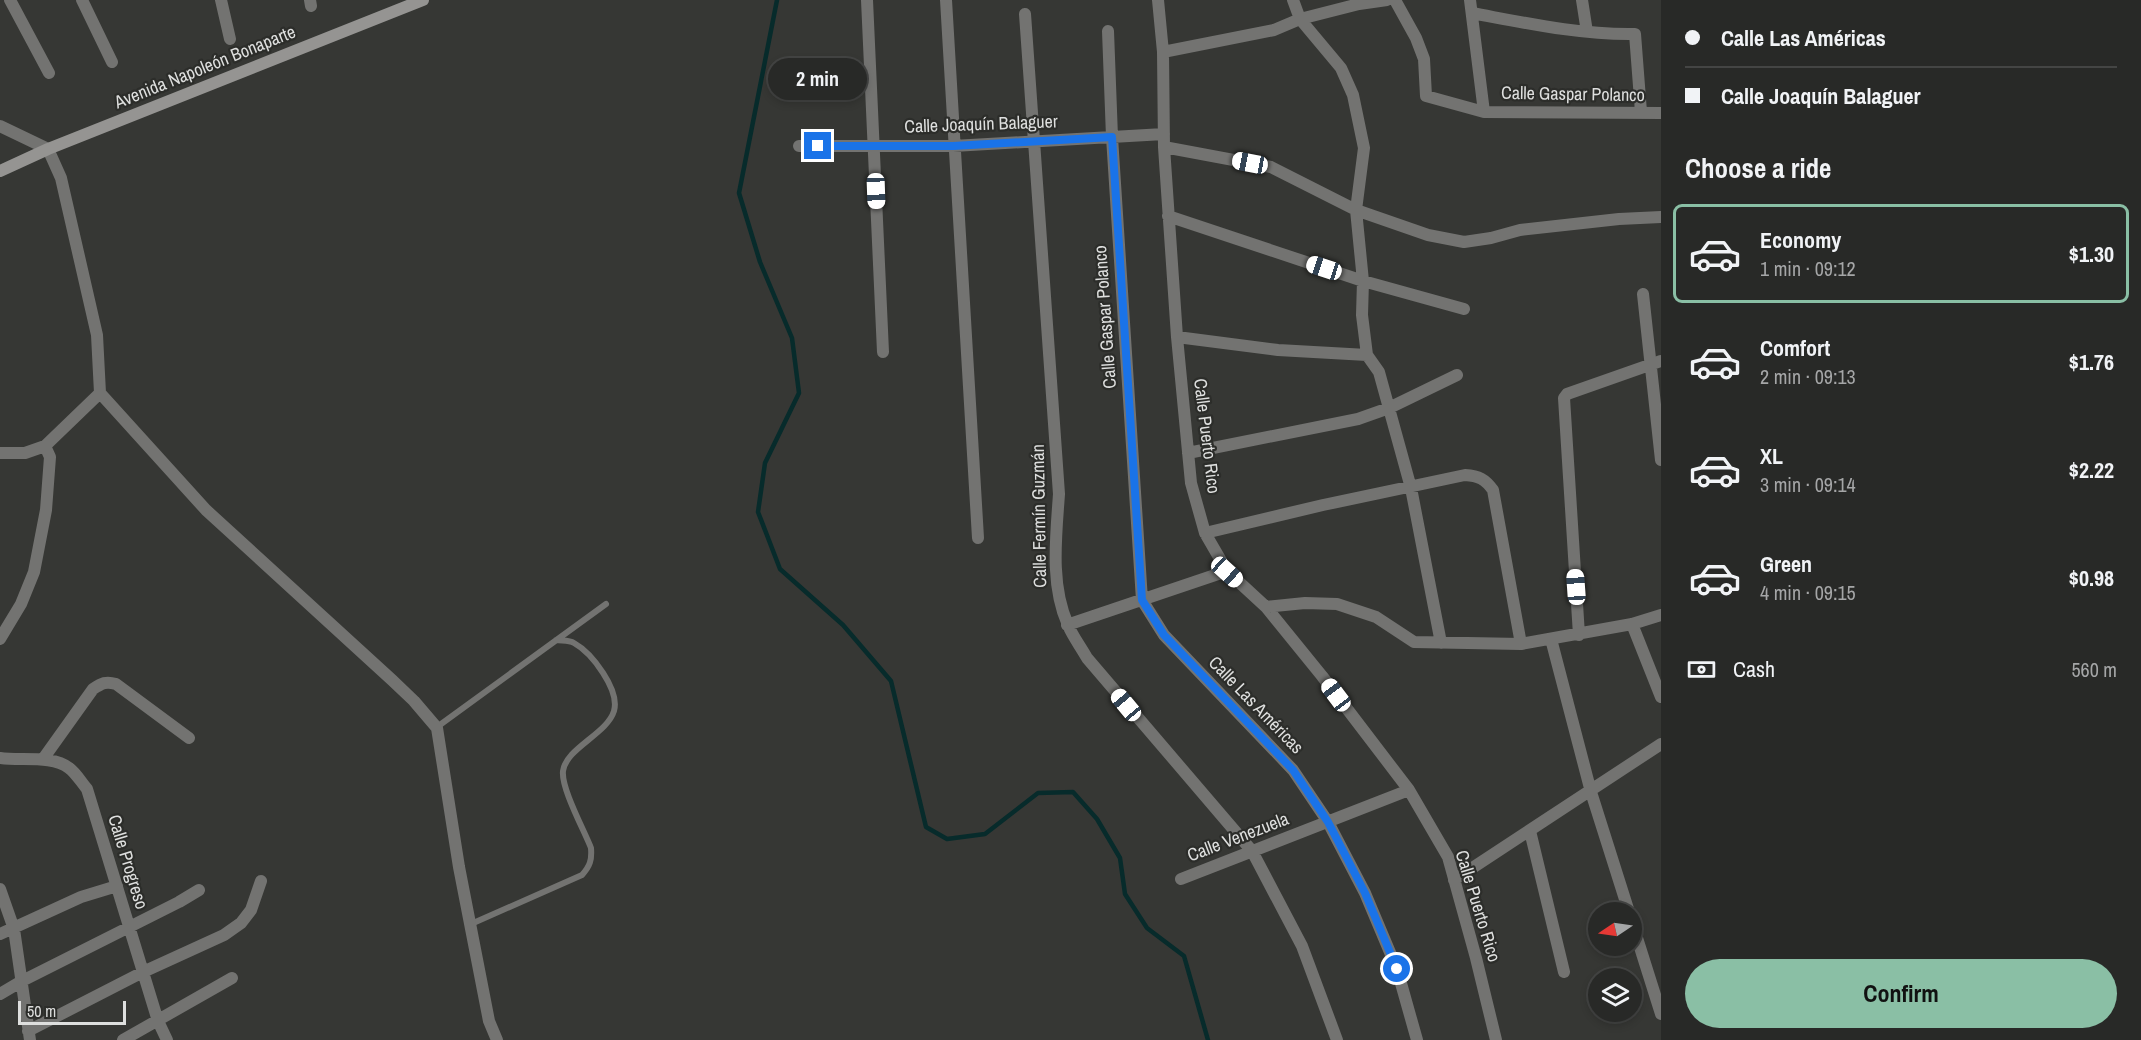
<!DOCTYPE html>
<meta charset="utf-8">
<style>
:root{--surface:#282927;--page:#343533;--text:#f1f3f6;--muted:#a5a6a7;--line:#444544;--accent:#8abfa5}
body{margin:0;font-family:"Archivo Narrow",sans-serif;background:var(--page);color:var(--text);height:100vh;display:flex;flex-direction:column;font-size:22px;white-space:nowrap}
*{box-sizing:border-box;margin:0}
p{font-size:20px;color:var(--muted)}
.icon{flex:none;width:33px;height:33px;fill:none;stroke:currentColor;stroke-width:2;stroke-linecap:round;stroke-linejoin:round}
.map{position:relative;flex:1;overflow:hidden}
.drawer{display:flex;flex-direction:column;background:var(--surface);width:480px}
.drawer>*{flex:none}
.guide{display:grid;align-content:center;height:132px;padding:0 24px;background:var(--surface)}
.needle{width:39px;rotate:257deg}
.fabs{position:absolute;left:1588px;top:902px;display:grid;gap:12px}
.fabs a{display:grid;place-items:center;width:54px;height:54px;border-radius:50%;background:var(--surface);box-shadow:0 3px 9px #0003,0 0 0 2px var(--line);font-size:30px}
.scale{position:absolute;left:18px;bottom:15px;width:108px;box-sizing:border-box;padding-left:6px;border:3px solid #dedfde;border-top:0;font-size:16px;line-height:21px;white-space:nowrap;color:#dedfde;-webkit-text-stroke:4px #2c2d2a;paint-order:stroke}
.end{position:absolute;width:27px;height:27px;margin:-14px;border:8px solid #1a73e8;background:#fff;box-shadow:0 0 0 3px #fff}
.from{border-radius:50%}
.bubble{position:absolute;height:42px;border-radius:21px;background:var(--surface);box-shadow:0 3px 9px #0003,0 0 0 2px var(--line);font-size:20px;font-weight:700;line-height:42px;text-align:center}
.car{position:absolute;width:18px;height:36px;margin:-18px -9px;border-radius:8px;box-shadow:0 0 4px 2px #0007;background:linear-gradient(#fff 24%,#345 0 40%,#fff 0 76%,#345 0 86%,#fff 0)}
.guide b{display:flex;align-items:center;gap:21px;height:57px;font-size:22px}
.guide b+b{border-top:2px solid var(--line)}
.guide i{width:15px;height:15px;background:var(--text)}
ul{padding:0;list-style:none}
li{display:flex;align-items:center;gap:18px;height:99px;margin:0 12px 9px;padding:0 12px;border:3px solid transparent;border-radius:9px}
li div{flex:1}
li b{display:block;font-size:22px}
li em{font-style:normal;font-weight:700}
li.current{border-color:var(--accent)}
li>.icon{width:54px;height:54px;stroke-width:1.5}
h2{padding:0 24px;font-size:27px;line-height:72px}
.pay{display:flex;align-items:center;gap:15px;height:66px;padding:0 24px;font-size:22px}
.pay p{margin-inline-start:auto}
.cta{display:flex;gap:12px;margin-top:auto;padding:12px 24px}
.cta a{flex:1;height:69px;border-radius:36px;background:var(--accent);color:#111;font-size:24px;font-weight:700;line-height:69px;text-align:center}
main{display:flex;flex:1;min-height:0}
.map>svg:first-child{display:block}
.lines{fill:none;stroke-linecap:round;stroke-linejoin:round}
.stream{stroke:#072b2b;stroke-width:4.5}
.lane{stroke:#737371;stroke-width:6}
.street{stroke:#737371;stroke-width:12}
.secondary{stroke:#959492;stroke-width:12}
.route{stroke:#1a73e8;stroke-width:8}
.labels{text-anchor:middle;stroke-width:4.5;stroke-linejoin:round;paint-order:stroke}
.street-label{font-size:18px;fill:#dedfde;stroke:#2c2d2a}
</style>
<main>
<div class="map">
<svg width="1661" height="1040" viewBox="0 0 1661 1040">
<rect width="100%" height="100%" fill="#363734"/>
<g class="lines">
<path class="stream" d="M777,0L739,193L760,262L792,338L799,393L765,463L758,512L780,569L843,625L891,681L926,827L947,839L985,834L1038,793L1073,792L1097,819L1120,858L1125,894L1147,928L1184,956L1208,1040"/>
<path class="lane" d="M437,727L606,604
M471,924L582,875C590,866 592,860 591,848C584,830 561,788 563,771C566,748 607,734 614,711C620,690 592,653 574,643C569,640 562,641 556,640"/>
<path class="street" d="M10,0L49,73
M82,0L112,62
M221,0L230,39
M310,0L311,6
M867,0L883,352
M946,0L978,538
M1158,0L1163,52L1164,147L1177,337L1191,483L1205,533L1227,571L1266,607L1322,676L1409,790L1448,857L1476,958L1496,1040
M1293,0L1300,19L1341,68L1353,95L1364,148L1356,210L1363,281L1362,315L1367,355L1379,372L1411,488L1441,643
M1395,0L1416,38L1424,59L1426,96L1484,112L1661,113
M1470,0L1484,112
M1582,0L1587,32
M1472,13C1526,23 1580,35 1635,34L1641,112
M1025,14L1059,494C1056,537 1050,585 1068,625C1073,637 1081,647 1087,658L1252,851L1302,946L1337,1040
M1108,31L1112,137L1142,600L1164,635L1293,770L1328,822L1365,893L1397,969L1417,1040
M1163,52L1274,30L1300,19L1359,4L1387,0
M0,126L48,149L61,178L97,335L100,393L206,510L392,680L414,701L437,728L459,867L489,1021L497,1040
M799,146H953L1164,134
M1164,147L1271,167L1356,210L1428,235L1464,242L1491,238L1520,230L1619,219L1661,217
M1168,216L1363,281L1464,309
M1643,294L1661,460
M1177,337L1278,350L1367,355
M0,453H25L45,446L100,393
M1188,453L1358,419L1389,408L1457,375
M1205,533L1323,505L1465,475C1479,476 1485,479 1493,490L1521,644
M1266,607L1305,603L1337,604L1376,617L1414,642L1521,644L1632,624L1661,615
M1632,624L1661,697
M1067,625L1227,571
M1579,635L1564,398L1567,394L1661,361
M0,639L21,604L34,572L46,510L50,457L45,446
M1551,639L1591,792L1629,912
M0,758C20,761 53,755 69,768C76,773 81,782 87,789L158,1021L167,1040
M43,759L93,689C102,683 106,681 116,684L189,738
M1530,831L1564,972
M1181,879L1409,790
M1454,880L1661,744
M0,889L14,929L30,1040
M1632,922L1661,1014
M0,934L81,897L117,886
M0,994L22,981L179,902L199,890
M28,1031L143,972L224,935L241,923L251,910L261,881
M123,1040L232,978"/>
<path class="secondary" d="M0,171L48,149L423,0"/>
</g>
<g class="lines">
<path class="route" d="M818,146H953L1112,137L1142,600L1164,635L1293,770L1328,822L1365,893L1397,969"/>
</g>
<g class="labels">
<g class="street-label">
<text transform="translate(205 67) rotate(-22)" y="6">Avenida Napoleón Bonaparte</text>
<text transform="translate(1573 94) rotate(1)" y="6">Calle Gaspar Polanco</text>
<text transform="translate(981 124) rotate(-2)" y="6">Calle Joaquín Balaguer</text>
<text transform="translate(1105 317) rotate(-94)" y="6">Calle Gaspar Polanco</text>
<text transform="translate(1207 436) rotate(83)" y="6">Calle Puerto Rico</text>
<text transform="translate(1039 516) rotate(-91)" y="6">Calle Fermín Guzmán</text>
<text transform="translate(1256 705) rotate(46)" y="6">Calle Las Américas</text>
<text transform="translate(1238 837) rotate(-21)" y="6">Calle Venezuela</text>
<text transform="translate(128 862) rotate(73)" y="6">Calle Progreso</text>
<text transform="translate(1478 906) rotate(73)" y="6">Calle Puerto Rico</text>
</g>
</g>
</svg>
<div class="fabs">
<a><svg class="needle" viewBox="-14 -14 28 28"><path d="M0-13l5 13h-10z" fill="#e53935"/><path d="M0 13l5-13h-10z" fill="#a5a6a7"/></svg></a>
<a><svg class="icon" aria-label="layers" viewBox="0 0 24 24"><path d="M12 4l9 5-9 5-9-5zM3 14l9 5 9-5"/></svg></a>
</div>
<div class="scale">50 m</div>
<i class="end from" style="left:1397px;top:969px"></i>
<i class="end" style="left:818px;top:146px"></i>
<div class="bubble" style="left:768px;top:58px;width:99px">2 min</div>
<i class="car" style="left:1250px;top:163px;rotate:281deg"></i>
<i class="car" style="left:876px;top:191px;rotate:178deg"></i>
<i class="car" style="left:1324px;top:268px;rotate:288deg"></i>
<i class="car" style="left:1227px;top:572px;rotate:132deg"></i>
<i class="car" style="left:1576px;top:587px;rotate:356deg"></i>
<i class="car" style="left:1336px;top:695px;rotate:323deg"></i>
<i class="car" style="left:1126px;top:705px;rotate:320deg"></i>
</div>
<section class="drawer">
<div class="guide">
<b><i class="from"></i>Calle Las Américas</b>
<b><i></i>Calle Joaquín Balaguer</b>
</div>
<h2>Choose a ride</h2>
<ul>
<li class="current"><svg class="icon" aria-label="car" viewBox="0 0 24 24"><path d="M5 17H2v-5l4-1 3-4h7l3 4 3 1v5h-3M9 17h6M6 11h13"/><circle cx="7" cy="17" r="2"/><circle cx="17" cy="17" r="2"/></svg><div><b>Economy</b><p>1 min · 09:12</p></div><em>$1.30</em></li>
<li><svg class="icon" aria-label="car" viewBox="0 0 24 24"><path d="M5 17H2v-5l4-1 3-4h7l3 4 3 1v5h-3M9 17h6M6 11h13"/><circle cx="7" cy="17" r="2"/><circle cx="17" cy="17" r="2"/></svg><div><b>Comfort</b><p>2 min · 09:13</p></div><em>$1.76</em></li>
<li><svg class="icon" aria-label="car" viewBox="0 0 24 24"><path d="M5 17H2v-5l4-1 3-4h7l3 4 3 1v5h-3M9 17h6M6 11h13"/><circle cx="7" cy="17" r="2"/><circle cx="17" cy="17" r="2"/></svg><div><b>XL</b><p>3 min · 09:14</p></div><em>$2.22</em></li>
<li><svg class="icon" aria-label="car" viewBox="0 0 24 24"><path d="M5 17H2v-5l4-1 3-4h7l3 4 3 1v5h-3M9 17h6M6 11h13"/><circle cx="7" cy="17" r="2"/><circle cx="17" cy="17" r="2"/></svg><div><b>Green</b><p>4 min · 09:15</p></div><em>$0.98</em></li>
</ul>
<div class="pay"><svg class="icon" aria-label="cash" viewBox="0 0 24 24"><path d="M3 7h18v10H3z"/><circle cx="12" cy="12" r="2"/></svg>Cash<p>560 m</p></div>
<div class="cta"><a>Confirm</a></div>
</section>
</main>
